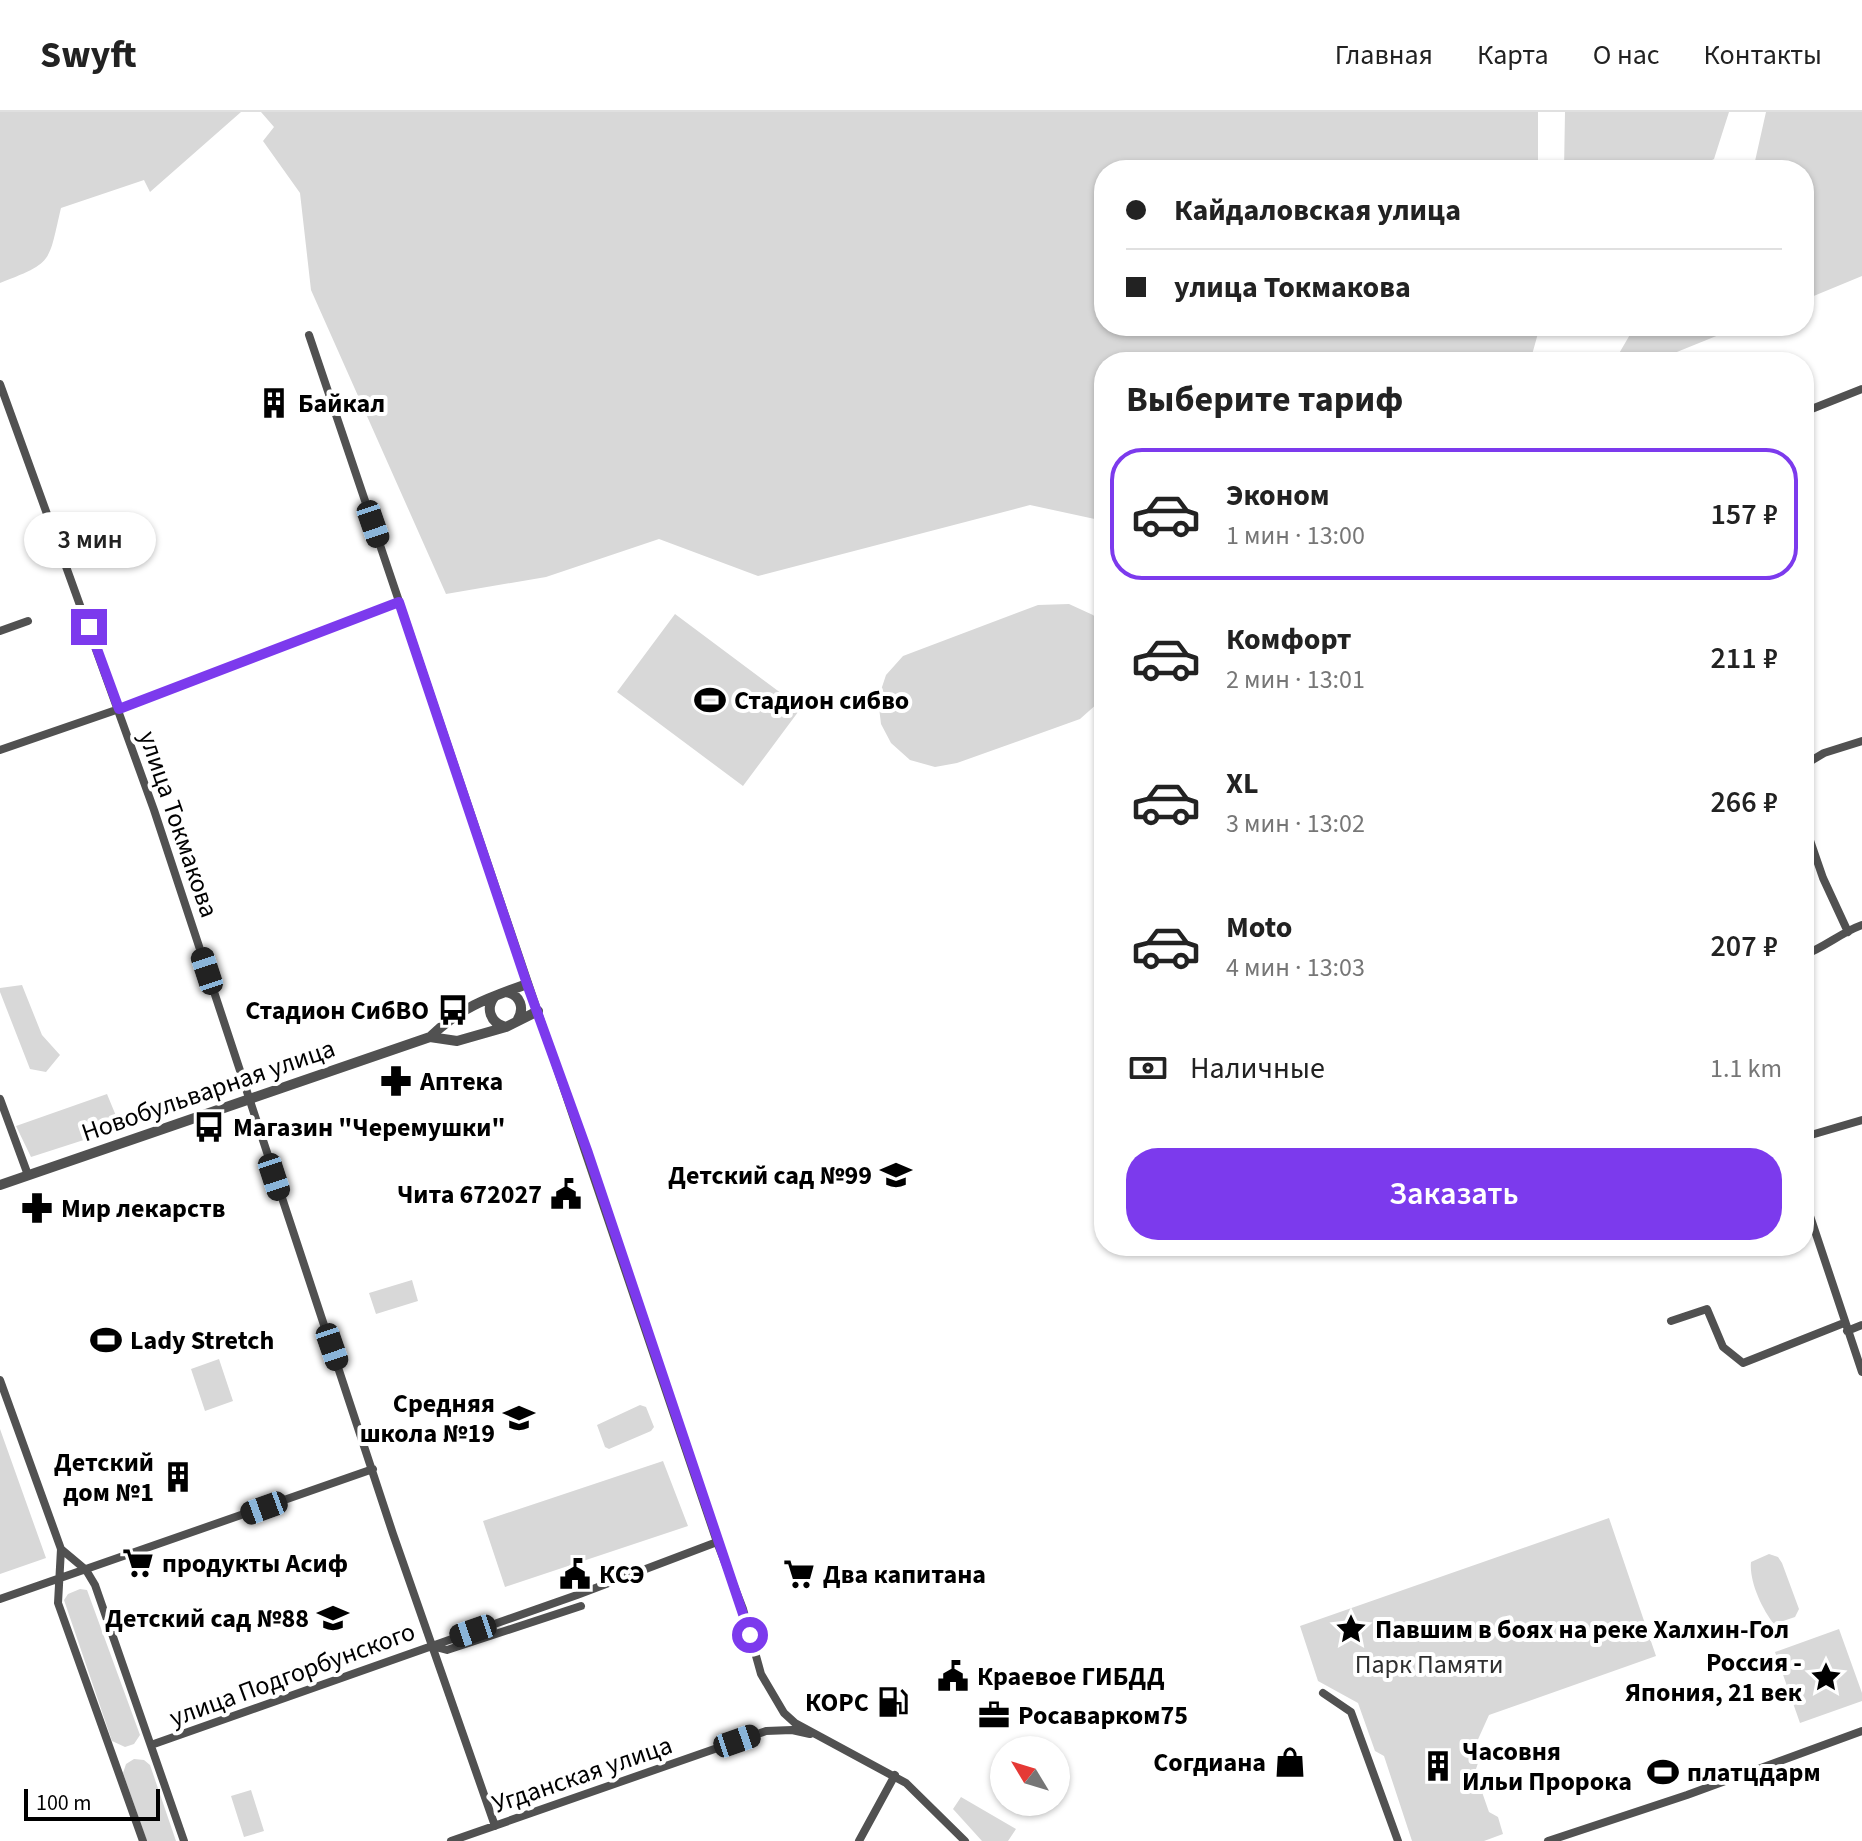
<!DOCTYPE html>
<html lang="ru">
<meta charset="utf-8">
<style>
:root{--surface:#fff;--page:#f2f2f2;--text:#222;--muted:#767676;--line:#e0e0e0;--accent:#7c3aed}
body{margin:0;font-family:"Source Sans 3",sans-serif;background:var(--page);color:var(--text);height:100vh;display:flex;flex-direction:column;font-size:30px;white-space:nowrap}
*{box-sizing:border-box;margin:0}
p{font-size:26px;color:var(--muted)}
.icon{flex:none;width:44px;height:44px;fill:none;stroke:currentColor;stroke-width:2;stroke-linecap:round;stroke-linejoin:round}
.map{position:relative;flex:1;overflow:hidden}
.side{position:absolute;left:1094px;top:240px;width:720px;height:904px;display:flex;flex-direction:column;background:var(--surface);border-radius:32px;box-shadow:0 2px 6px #0004}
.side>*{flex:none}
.guide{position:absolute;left:1094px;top:48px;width:720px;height:176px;border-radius:32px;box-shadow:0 2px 6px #0004;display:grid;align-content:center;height:176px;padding:0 32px;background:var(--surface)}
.needle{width:52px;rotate:308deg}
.buttons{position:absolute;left:990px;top:1624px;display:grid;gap:16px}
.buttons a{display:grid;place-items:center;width:80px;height:80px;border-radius:50%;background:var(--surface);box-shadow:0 2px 6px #0004;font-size:40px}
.scale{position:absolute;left:24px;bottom:20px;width:136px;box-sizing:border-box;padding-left:8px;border:4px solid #000;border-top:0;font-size:22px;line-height:28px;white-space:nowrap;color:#000;-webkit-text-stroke:6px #fff;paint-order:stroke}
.end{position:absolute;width:36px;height:36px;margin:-18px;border:10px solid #7c3aed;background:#fff;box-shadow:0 0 0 4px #fff}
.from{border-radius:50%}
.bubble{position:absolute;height:56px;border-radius:28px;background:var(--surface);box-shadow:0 2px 6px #0004;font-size:26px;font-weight:600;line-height:56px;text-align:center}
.car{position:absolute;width:24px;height:48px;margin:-24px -12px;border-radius:10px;box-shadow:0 0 6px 2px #0007;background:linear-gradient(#222 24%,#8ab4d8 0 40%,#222 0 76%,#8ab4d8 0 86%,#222 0)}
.guide b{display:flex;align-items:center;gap:28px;height:76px;font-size:30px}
.guide b+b{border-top:2px solid var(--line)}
.guide i{width:20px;height:20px;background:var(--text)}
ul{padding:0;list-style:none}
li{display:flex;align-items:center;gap:24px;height:132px;margin:0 16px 12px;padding:0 16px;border:4px solid transparent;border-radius:32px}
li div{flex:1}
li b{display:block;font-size:30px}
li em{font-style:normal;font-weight:600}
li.current{border-color:var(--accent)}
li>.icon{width:72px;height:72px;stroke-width:1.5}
h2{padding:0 32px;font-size:36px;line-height:96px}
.pay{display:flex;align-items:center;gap:20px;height:88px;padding:0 32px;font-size:30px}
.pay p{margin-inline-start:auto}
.primary-button{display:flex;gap:16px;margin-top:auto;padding:16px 32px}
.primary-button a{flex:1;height:92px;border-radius:32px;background:var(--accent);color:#fff;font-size:32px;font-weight:600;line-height:92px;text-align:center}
header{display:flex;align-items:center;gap:48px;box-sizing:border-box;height:112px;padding:0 40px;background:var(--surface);border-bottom:2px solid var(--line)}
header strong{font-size:38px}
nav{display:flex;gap:44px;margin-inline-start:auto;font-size:28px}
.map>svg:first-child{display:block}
.green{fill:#d8d8d8}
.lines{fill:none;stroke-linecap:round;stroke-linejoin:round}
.minor{stroke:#515151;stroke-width:8}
.tertiary{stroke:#515151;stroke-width:10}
.route{stroke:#7c3aed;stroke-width:10}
.labels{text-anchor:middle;stroke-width:8;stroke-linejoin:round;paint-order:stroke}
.poi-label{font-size:26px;font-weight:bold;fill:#000;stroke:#fff;text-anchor:start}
.street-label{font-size:26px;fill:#000;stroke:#fff}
.park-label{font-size:26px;fill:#2f2f2f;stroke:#fff}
</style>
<header>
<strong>Swyft</strong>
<nav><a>Главная</a><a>Карта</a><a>О нас</a><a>Контакты</a></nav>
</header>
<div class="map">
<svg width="1862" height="1729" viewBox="0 0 1862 1729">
<rect width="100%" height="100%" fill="#fff"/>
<path class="green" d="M0,0H241L150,80L144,68L61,96C48,151 54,150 0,171Z
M261,0H1538V58H1104V214H1540L1530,250H1104V409L1030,393L758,464L659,427L546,465L446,482L311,178L300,81L263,29L274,15Z
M1565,0H1729L1714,47L1692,58H1564Z
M1766,0H1862V164L1804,188V58H1753Z
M1635,214H1741L1667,244V250H1614Z
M1069,492L1093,503L1104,513V582L1098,591L1080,607L957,651L935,655L910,648L891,631L881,612L878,587L886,563L903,544L1038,493Z
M675,502L801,596L743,674L617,580Z
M22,873L42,923L60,943L46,960L30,957L0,880V876Z
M107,982L121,1016L31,1045L16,1014Z
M412,1168L418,1189L376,1202L369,1181Z
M219,1247L233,1289L205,1299L191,1257Z
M640,1293L646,1295L654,1315L651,1319L609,1337L605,1335L597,1313Z
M0,1317L46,1446L0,1462Z
M663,1349L688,1414L505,1475L483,1409Z
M1609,1406L1656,1544L1489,1603L1475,1634L1479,1648L1475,1660L1489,1700L1498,1705L1503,1722L1484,1729H1412L1384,1644L1375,1639L1358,1591L1318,1569L1300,1514Z
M1769,1442L1778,1445L1782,1451L1799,1497L1795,1505L1774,1512C1762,1497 1749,1469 1751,1450Z
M80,1477L87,1478L140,1623L134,1632L125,1635L112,1629L64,1488L68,1482Z
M1839,1517L1862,1581V1589L1800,1611L1775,1540Z
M134,1647L144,1648L150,1653L176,1729H147L123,1661L126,1652Z
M251,1678L264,1719L244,1725L231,1684Z
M961,1685L1016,1717L1008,1729H982L953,1697Z"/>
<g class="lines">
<path class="minor" d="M309,223L717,1430L743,1497L761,1562L784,1601L795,1611L906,1671L965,1729
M0,272L154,698L393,1422L495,1714
M1804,300L1862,277
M0,519L28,509
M0,638L119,597L399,490
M1804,653L1824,641L1862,629
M1804,711L1823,766L1848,820
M1804,843C1825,835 1842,820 1862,813
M0,987L28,1063
M1804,1025L1862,1008
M1804,1086L1862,1260
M1671,1209L1707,1197L1723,1235L1743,1251L1844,1211
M1847,1219L1862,1213
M0,1268L61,1437L58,1491L143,1729
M61,1437L86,1458L95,1473L184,1729
M0,1487L373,1357
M432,1534L447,1538L581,1494
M1323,1581L1351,1600L1398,1729
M151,1633L577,1483L717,1430
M451,1729L766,1619L792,1618L810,1622
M859,1729L895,1663
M1548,1729L1687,1683L1862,1619"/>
<path class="tertiary" d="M505,880C521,882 525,897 517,909
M495,884C485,896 490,911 506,915
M430,925L457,929L506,915L538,899
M0,1073L430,925C461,895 488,886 527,872"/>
</g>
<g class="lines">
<path class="route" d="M89,515L119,597L399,490L527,872L588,1041L750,1523"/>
</g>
<defs>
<symbol id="building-bare" viewBox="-9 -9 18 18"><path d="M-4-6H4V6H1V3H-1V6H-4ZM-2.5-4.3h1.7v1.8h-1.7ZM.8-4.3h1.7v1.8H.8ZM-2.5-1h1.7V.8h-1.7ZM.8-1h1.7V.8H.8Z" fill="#000" stroke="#fff" stroke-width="2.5" paint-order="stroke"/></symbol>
<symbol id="stadium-bare" viewBox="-9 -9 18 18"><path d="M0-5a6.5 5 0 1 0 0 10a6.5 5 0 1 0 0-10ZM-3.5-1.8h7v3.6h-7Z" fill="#000" stroke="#fff" stroke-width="2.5" paint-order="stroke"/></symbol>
<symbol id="bus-bare" viewBox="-9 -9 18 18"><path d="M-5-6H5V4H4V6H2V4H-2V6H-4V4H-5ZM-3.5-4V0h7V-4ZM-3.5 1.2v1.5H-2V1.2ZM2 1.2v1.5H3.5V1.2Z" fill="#000" stroke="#fff" stroke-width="2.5" paint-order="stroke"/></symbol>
<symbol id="pharmacy-bare" viewBox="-9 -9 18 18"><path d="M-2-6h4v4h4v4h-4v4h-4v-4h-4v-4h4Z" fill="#000" stroke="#fff" stroke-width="2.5" paint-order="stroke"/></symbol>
<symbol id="school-bare" viewBox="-9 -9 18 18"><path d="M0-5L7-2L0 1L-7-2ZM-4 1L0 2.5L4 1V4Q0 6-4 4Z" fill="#000" stroke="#fff" stroke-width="2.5" paint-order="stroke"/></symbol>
<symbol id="civic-bare" viewBox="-9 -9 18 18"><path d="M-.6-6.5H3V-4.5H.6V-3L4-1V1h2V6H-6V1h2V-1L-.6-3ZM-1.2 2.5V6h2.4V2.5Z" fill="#000" stroke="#fff" stroke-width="2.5" paint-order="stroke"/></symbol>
<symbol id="supermarket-bare" viewBox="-9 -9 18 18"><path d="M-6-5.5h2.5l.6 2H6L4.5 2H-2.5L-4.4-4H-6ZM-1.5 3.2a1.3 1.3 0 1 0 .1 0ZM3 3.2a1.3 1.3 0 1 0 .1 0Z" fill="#000" stroke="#fff" stroke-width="2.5" paint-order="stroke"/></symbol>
<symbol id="sight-bare" viewBox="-9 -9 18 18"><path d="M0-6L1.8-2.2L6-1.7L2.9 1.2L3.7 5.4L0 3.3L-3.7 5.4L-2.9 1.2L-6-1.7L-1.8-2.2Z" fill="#000" stroke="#fff" stroke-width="2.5" paint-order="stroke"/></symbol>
<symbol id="fuel-bare" viewBox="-9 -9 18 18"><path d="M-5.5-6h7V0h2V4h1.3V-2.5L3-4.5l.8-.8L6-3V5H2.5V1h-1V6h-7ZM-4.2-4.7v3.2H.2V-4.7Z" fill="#000" stroke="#fff" stroke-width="2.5" paint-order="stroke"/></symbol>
<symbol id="office-bare" viewBox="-9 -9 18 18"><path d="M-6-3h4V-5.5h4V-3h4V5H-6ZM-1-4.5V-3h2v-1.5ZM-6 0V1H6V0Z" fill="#000" stroke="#fff" stroke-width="2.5" paint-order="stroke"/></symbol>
<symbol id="shop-bare" viewBox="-9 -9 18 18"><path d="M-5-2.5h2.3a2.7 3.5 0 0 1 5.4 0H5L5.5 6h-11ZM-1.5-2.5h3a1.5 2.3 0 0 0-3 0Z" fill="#000" stroke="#fff" stroke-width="2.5" paint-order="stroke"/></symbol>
</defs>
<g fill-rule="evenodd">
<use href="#building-bare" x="252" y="269" width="44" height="44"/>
<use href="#stadium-bare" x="688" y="566" width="44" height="44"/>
<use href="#bus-bare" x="431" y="876" width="44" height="44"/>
<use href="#pharmacy-bare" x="374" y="947" width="44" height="44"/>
<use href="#bus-bare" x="187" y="993" width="44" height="44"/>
<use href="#school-bare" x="874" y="1041" width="44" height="44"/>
<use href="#civic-bare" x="544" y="1060" width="44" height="44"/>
<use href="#pharmacy-bare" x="15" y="1074" width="44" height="44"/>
<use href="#stadium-bare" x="84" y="1206" width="44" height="44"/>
<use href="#school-bare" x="497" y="1284" width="44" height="44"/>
<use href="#building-bare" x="156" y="1343" width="44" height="44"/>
<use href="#supermarket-bare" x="116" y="1429" width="44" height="44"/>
<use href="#civic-bare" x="553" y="1440" width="44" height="44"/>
<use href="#supermarket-bare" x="777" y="1440" width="44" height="44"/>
<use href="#school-bare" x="311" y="1484" width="44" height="44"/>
<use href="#sight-bare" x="1329" y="1495" width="44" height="44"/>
<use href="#civic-bare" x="931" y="1542" width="44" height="44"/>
<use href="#sight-bare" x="1804" y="1543" width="44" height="44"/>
<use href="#fuel-bare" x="871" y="1568" width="44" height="44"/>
<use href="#office-bare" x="972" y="1581" width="44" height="44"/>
<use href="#shop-bare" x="1268" y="1628" width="44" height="44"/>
<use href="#building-bare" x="1416" y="1632" width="44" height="44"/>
<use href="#stadium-bare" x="1641" y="1638" width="44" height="44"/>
</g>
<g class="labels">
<g class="poi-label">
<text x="298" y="300">Байкал</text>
<text x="734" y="597">Стадион сибво</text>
<text x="429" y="907" text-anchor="end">Стадион СибВО</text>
<text x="420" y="978">Аптека</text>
<text x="233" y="1024">Магазин "Черемушки"</text>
<text x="872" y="1072" text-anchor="end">Детский сад №99</text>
<text x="542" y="1091" text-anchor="end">Чита 672027</text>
<text x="61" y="1105">Мир лекарств</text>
<text x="130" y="1237">Lady Stretch</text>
<text x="495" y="1300" text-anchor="end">Средняя<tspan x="495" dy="30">школа №19</tspan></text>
<text x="154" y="1359" text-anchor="end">Детский<tspan x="154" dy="30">дом №1</tspan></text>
<text x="162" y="1460">продукты Асиф</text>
<text x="599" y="1471">КСЭ</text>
<text x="823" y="1471">Два капитана</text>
<text x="309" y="1515" text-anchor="end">Детский сад №88</text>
<text x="1375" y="1526">Павшим в боях на реке Халхин-Гол</text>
<text x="1802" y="1559" text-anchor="end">Россия -<tspan x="1802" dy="30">Япония, 21 век</tspan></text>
<text x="977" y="1573">Краевое ГИБДД</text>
<text x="869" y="1599" text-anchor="end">КОРС</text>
<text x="1018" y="1612">Росаварком75</text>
<text x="1462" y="1648">Часовня<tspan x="1462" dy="30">Ильи Пророка</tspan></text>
<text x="1266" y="1659" text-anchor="end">Согдиана</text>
<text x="1687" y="1669">платцдарм</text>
</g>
<g class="street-label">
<text transform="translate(179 712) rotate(71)" y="9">улица Токмакова</text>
<text transform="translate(208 978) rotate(-19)" y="9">Новобульварная улица</text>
<text transform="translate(292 1562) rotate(-20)" y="9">улица Подгорбунского</text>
<text transform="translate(582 1662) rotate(-19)" y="9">Угданская улица</text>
</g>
<g class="park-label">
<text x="1429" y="1561">Парк Памяти</text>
</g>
</g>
</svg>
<div class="buttons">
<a><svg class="needle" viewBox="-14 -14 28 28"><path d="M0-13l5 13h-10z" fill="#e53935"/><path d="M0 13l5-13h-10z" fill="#767676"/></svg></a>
</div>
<div class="scale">100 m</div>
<i class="end from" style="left:750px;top:1523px"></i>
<i class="end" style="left:89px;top:515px"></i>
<div class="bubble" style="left:24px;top:400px;width:132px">3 мин</div>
<i class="car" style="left:373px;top:412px;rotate:161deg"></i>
<i class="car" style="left:207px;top:859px;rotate:342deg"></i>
<i class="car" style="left:274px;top:1065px;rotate:162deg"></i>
<i class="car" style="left:332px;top:1235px;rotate:161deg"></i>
<i class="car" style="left:264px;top:1396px;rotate:250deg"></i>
<i class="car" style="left:473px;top:1519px;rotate:251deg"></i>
<i class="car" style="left:737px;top:1629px;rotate:71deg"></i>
<div class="guide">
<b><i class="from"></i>Кайдаловская улица</b>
<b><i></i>улица Токмакова</b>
</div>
<section class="side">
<h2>Выберите тариф</h2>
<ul>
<li class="current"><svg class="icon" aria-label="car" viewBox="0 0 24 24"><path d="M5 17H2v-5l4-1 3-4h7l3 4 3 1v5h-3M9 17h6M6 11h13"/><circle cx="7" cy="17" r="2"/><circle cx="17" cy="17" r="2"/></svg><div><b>Эконом</b><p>1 мин · 13:00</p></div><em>157 ₽</em></li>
<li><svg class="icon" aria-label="car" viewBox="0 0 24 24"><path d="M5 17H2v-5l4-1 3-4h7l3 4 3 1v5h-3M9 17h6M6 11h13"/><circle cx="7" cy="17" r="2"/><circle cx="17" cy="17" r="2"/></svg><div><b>Комфорт</b><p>2 мин · 13:01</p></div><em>211 ₽</em></li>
<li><svg class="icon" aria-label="car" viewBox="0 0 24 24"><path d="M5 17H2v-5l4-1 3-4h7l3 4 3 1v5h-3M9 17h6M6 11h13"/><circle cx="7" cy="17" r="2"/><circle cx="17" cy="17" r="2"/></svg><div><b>XL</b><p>3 мин · 13:02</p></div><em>266 ₽</em></li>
<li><svg class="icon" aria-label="car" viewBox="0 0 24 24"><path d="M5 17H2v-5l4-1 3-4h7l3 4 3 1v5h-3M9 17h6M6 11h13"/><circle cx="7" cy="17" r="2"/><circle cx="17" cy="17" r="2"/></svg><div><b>Moto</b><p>4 мин · 13:03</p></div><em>207 ₽</em></li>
</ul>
<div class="pay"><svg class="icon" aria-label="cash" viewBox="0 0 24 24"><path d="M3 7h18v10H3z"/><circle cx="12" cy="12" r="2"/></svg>Наличные<p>1.1 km</p></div>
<div class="primary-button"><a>Заказать</a></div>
</section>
</div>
